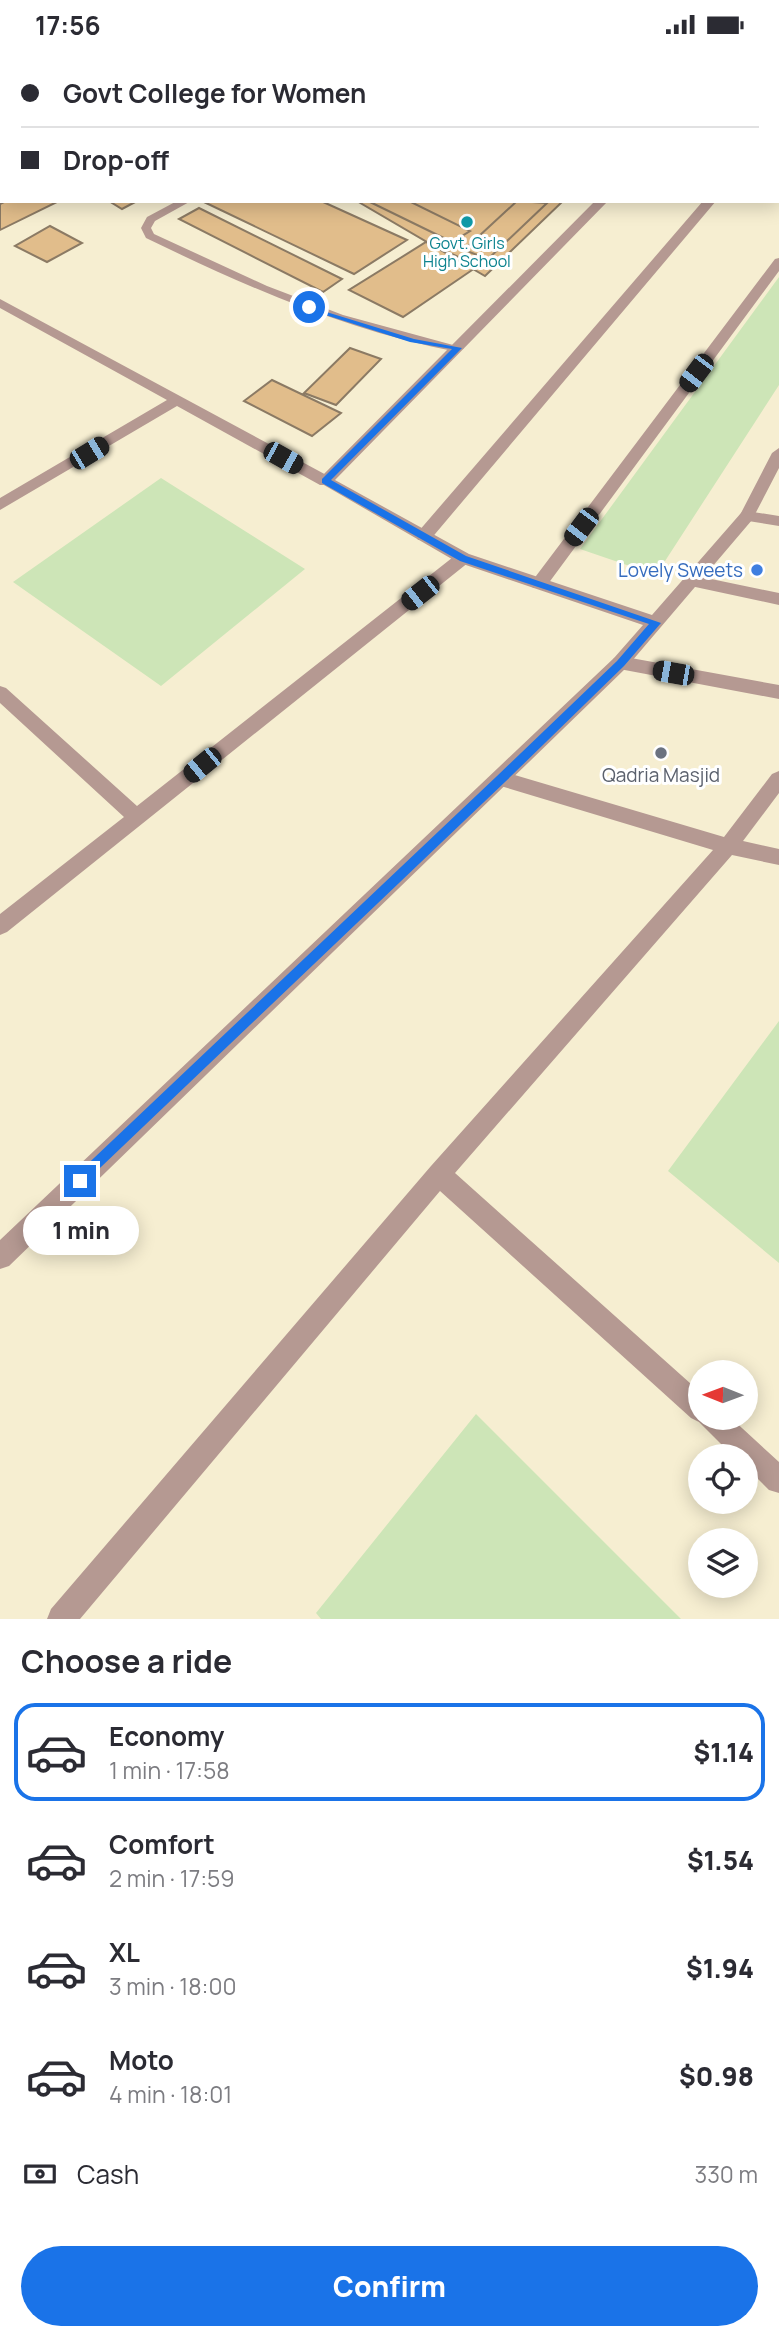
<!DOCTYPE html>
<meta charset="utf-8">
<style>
:root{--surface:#fff;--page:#f2f2f3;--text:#2b2b33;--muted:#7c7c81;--line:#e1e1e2;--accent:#1a73e8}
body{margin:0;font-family:Manrope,sans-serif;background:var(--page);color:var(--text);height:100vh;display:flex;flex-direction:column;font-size:26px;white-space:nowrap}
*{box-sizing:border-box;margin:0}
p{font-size:23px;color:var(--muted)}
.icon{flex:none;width:38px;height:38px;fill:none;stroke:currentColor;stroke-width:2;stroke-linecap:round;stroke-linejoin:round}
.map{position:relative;height:1570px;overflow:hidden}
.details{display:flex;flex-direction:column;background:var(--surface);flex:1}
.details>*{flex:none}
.guide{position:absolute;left:0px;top:0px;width:780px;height:154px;box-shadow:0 4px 18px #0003;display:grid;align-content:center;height:154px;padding:0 21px;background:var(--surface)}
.needle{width:46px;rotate:271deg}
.buttons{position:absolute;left:688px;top:1311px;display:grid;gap:14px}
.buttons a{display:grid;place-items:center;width:70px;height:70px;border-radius:50%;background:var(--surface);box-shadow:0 4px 18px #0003;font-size:35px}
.end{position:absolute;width:32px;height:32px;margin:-16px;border:9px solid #1a73e8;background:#fff;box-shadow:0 0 0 4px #fff}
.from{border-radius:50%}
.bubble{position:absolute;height:49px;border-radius:24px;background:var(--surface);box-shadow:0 4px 18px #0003;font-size:23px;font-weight:800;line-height:49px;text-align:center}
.car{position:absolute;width:21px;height:42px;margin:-21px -10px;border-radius:9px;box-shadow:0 0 5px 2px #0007;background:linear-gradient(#222 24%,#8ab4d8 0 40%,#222 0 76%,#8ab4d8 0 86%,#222 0)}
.guide b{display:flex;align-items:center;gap:24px;height:66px;font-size:26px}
.guide b+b{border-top:2px solid var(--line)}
.guide i{width:18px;height:18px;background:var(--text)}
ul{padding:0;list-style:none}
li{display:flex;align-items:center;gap:21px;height:98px;margin:0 14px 10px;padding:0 7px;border:4px solid transparent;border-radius:21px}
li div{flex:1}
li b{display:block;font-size:26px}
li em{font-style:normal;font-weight:800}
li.on{border-color:var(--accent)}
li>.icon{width:63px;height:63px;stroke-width:1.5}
h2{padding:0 21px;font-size:32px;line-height:84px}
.pay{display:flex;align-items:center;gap:18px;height:77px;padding:0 21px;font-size:26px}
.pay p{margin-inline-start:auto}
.primary-button{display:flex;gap:14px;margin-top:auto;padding:14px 21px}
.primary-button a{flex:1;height:80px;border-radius:42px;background:var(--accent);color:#fff;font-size:28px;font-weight:800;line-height:80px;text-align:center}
.status{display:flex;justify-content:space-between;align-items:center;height:49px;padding:0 35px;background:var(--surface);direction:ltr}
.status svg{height:19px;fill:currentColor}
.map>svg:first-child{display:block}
.green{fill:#cde5b7}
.building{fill:#e1bd8b;stroke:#8b7a64;stroke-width:2}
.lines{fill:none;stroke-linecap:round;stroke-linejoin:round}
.service{fill:#b59992;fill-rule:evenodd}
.pedestrian{fill:#b59992;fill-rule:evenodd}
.minor{fill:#b59992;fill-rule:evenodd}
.tertiary{fill:#b59992;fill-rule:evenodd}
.route{fill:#1a73e8}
.culture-dot{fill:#0f9aa8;stroke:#fff;stroke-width:2.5}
.shop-dot{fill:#3f7fe0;stroke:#fff;stroke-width:2.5}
.worship-dot{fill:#6b7280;stroke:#fff;stroke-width:2.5}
.labels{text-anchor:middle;stroke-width:6;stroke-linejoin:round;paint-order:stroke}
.far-culture-label{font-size:16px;fill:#0d838f;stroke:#fff}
.shop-label{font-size:19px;fill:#366cbe;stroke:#fff;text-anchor:end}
.worship-label{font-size:19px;fill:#5b616d;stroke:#fff}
</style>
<div class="status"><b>17:56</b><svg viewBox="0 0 49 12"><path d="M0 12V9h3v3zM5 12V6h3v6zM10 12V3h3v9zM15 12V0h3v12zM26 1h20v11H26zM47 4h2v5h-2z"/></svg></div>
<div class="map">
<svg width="779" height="1570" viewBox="0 0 779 1570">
<rect width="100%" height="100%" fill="#f6eed1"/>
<path class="green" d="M779,228V336L656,526L580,500Z
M161,429L305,520L161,637L13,533Z
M779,972V1214L668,1122Z
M476,1365L681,1570H321L316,1564Z"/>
<path class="building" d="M389,0H712L375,1Z
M6,152H55L57,153L0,181V155Z
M109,152H137L122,160Z
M321,152L407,191L354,225L204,153Z
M357,152H563L485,227Z
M368,152H409L470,182L452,193Z
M517,152L547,154L488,210L464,201Z
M199,159L342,230L323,243L179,170Z
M50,177L82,194L47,213L15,197Z
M426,193L478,217L403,268L349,241Z
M350,299L381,310L336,356L304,344Z
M272,331L341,364L312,387L244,352Z"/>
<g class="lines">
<path class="service" d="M177,152H191L155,172L151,179L154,185L267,237L343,266L464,299L458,303C347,282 247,238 146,189L141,179L147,168Z"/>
<path class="pedestrian" d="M703,152H716L430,491H418L416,487L418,483Z
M692,526L779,544V556L686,536L684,532Z"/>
<path class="minor" d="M27,0H40L41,2H28Z
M204,0H214V2H204Z
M0,81H2V87H0Z
M0,135H2V141H0Z
M779,209V222L545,539H533L531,535L533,531L775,210Z
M0,250L330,428L333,432L330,436H320L177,357L0,461V449L167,351L0,259Z
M747,462L779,467V477L742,471L739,467L742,463Z
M463,503L471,509L469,513L7,883L0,886V865L124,768L0,654V637L6,639L137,757L457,505Z
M620,607L779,636V650L614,619L611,614L614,609Z
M501,722L724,788L772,725L779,722V744L743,792L779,800V816L732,806L455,1124L700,1343V1368H730L779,1413V1444L769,1441L746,1418V1407H733L699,1373L691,1369L440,1142L80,1570H47L51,1560L431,1117L713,801L494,735L492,730L494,725Z"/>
<path class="tertiary" d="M90,0H116L89,2Z
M747,0H758L746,2Z
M0,8H2V14H0Z
M595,152H608L335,431L469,505L652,566L741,464L772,404L779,399V419L752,471L626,619L9,1217L0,1220V1191L614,609L643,576L457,513L317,432Z"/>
</g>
<path class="route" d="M307,257L414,290L462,299L331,431L466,507L661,574L624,617L505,733L80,1138L73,1132L75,1127L497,727L617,612L649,575L460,512L322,434V430L452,300L410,293L307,260Z"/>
<circle class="culture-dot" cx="467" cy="173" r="7"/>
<circle class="shop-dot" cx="757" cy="521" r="7"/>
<circle class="worship-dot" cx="661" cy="704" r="7"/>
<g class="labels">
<g class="far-culture-label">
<text x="467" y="200">Govt. Girls<tspan x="467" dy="18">High School</tspan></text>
</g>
<g class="shop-label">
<text x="743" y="528">Lovely Sweets</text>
</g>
<g class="worship-label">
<text x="661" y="733">Qadria Masjid</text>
</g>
</g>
</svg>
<div class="buttons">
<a><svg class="needle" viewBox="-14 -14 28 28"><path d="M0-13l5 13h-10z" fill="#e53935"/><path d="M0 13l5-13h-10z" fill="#7c7c81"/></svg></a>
<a><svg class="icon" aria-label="locate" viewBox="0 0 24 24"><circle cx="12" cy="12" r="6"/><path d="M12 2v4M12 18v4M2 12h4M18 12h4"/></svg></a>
<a><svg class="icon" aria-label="layers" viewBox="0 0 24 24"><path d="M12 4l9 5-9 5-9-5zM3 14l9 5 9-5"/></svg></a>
</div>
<i class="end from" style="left:309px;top:258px"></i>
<i class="end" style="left:80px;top:1132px"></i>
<div class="bubble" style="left:23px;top:1157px;width:116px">1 min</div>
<i class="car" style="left:696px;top:324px;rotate:217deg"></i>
<i class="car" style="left:89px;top:404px;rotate:59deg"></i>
<i class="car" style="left:283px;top:409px;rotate:119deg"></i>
<i class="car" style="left:581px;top:478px;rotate:217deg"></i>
<i class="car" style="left:420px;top:544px;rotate:232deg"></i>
<i class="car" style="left:673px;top:624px;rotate:280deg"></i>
<i class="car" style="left:202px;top:716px;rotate:231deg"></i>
<div class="guide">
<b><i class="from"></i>Govt College for Women</b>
<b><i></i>Drop-off</b>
</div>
</div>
<section class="details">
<h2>Choose a ride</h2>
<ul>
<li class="on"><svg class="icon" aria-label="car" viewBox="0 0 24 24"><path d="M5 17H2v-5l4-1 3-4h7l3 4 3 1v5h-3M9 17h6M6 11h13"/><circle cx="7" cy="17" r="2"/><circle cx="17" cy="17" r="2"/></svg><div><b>Economy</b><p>1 min · 17:58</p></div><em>$1.14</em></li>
<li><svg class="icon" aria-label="car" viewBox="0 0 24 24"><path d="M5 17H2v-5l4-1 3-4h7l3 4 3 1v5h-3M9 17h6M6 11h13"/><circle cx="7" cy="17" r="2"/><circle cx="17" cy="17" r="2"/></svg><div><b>Comfort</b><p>2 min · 17:59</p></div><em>$1.54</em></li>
<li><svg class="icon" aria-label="car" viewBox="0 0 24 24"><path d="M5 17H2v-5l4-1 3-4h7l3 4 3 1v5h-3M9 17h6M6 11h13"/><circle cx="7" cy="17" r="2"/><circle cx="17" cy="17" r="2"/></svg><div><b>XL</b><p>3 min · 18:00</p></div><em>$1.94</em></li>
<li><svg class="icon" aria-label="car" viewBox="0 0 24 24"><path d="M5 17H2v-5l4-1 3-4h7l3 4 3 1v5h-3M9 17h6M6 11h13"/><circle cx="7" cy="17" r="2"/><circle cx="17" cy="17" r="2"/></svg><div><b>Moto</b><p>4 min · 18:01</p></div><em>$0.98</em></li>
</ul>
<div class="pay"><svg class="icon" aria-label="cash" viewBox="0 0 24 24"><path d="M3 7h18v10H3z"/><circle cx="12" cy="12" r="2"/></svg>Cash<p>330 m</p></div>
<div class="primary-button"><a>Confirm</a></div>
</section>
